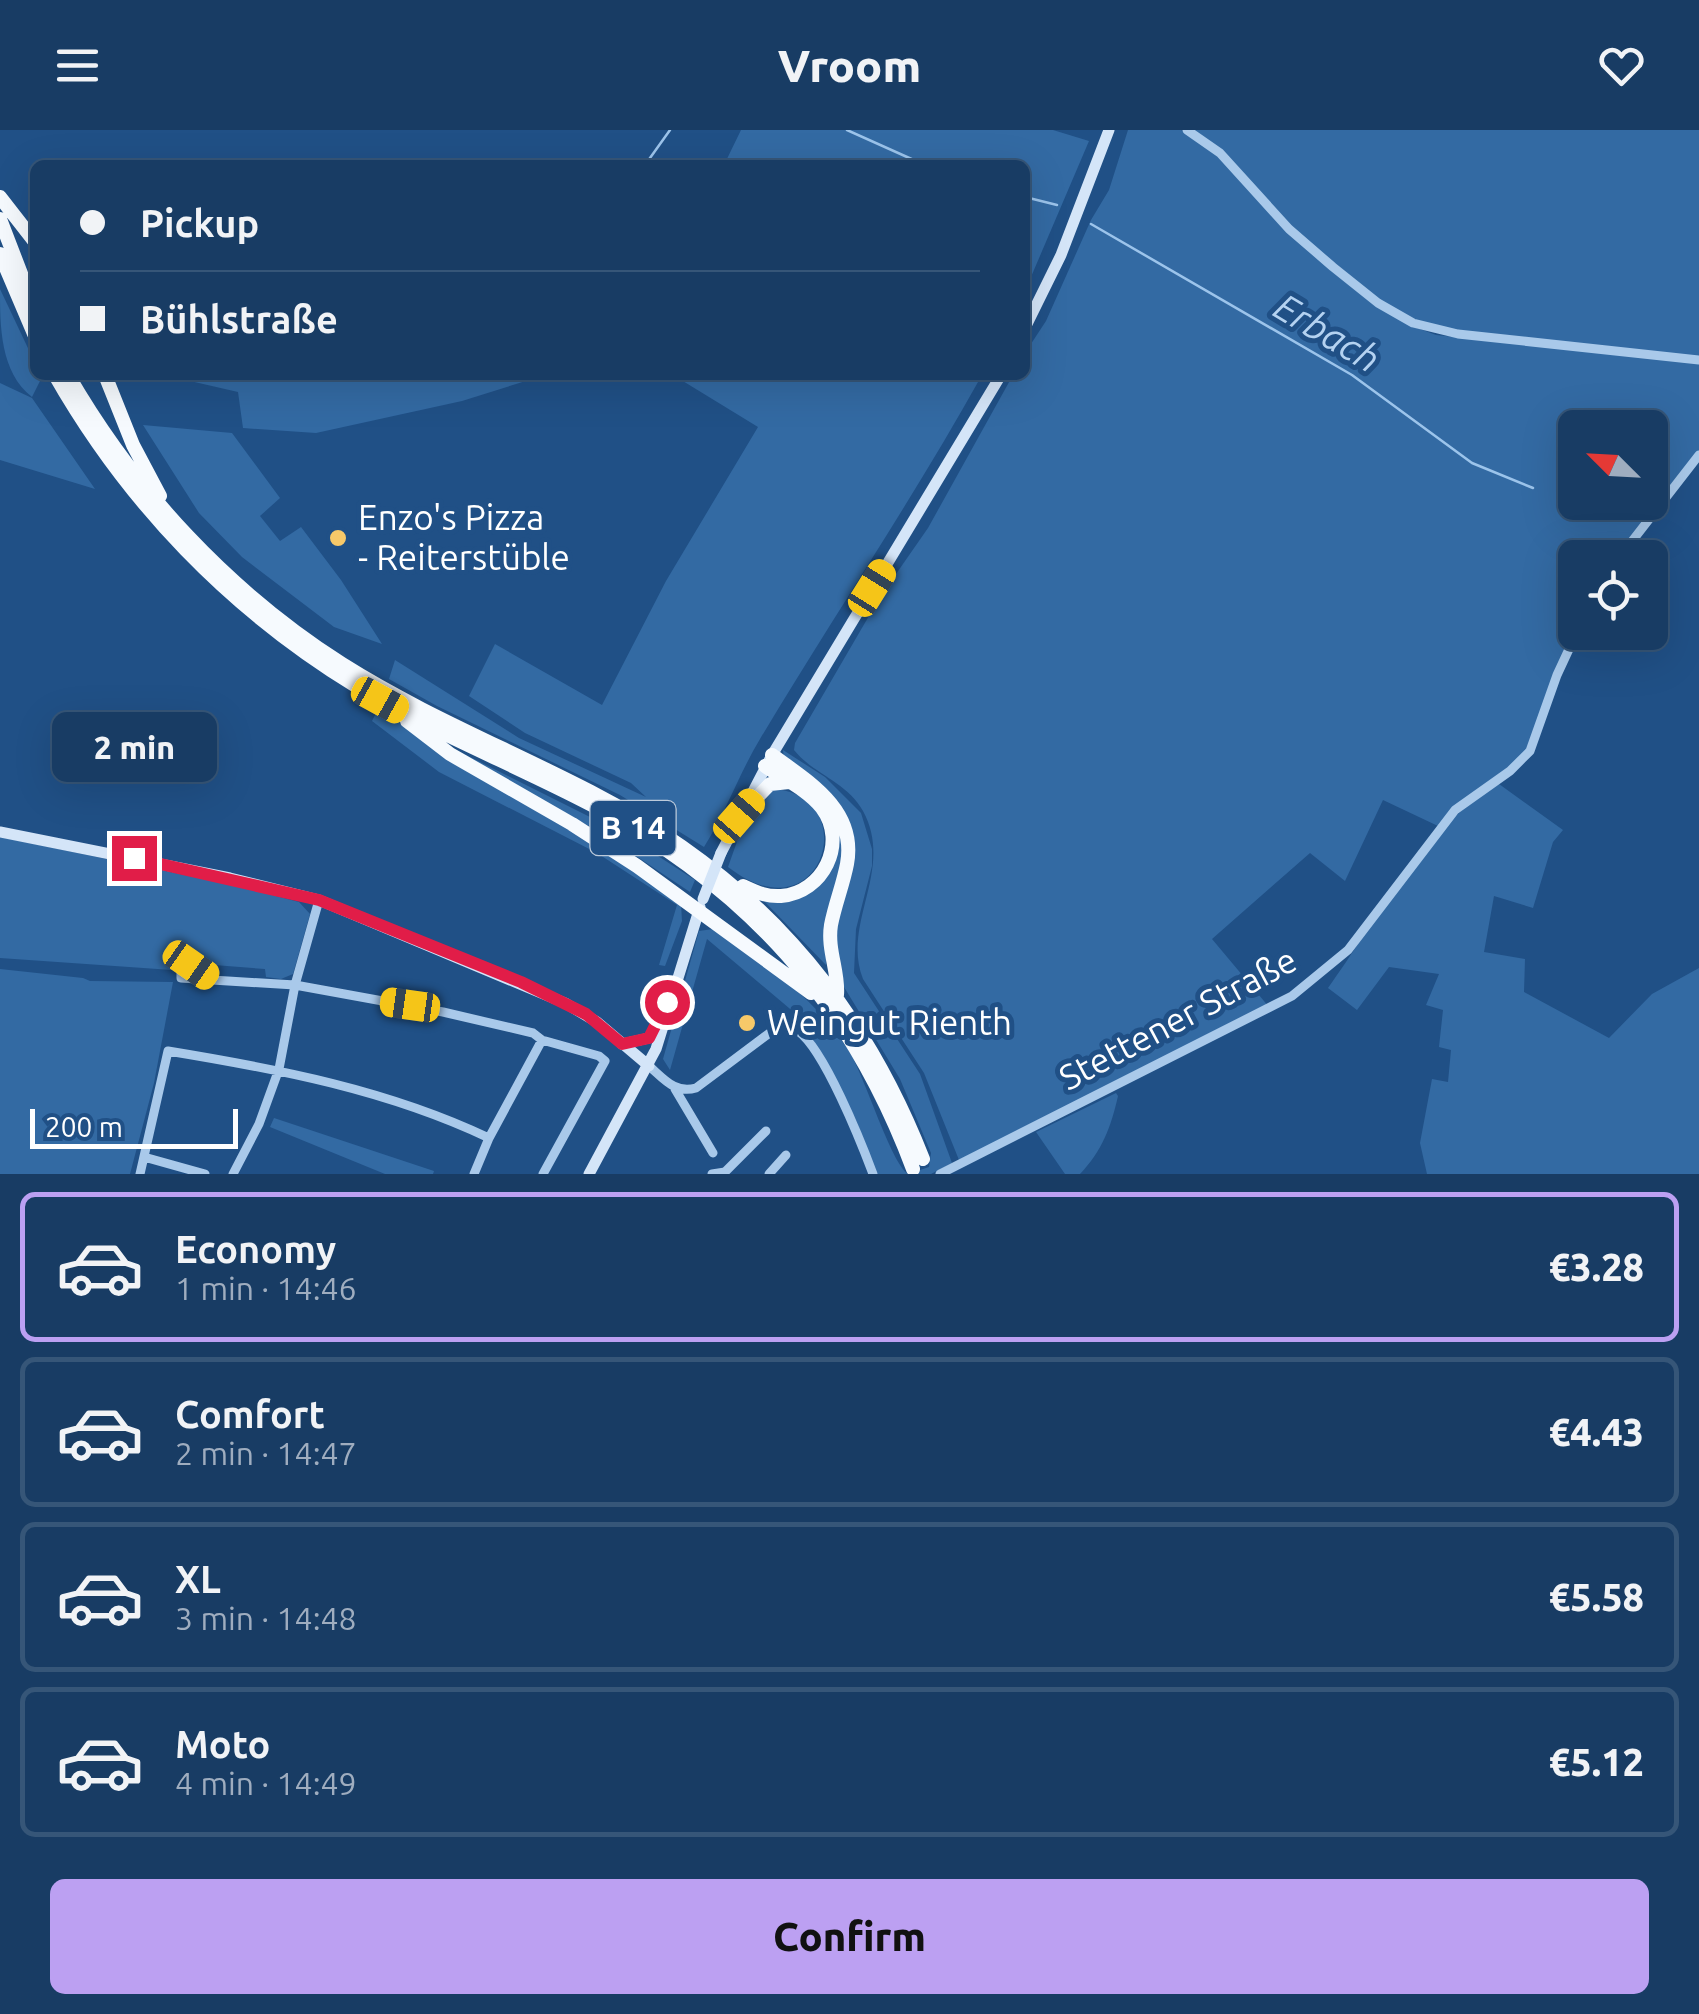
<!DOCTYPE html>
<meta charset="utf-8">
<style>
:root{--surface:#183c64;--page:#25476d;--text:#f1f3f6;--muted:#9fadbf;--line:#365678;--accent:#bca0f2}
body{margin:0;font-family:Ubuntu,sans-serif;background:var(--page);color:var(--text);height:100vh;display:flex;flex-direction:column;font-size:38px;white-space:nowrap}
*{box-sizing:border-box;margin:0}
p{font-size:32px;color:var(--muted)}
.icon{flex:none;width:55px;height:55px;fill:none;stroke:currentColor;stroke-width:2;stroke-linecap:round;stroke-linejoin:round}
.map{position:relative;height:1044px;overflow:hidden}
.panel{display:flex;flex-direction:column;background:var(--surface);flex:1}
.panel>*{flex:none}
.banner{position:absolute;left:30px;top:30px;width:1000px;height:220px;border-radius:15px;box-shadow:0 10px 40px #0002,0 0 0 2px var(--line);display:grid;align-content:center;height:220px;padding:0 50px;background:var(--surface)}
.needle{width:65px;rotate:294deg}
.buttons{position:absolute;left:1558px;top:280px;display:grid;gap:20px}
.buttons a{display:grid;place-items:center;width:110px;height:110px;border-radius:15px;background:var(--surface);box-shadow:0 10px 40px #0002,0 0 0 2px var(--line);font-size:50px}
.scale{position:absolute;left:30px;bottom:25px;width:208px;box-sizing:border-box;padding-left:10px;border:5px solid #fff;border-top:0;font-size:28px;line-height:35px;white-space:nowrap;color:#fff;-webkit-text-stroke:8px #205086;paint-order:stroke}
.end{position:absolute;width:45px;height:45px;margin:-22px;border:12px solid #e11d48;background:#fff;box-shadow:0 0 0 5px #fff}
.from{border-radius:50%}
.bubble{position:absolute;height:70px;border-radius:15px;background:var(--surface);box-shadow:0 10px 40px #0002,0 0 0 2px var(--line);font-size:32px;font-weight:800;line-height:70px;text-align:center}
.car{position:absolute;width:30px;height:60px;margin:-30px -15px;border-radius:12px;box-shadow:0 0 8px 2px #0007;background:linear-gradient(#f5c518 24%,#345 0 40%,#f5c518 0 76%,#345 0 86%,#f5c518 0)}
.banner b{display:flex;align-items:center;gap:35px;height:95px;font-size:38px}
.banner b+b{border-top:2px solid var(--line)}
.banner i{width:25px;height:25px;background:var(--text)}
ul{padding:18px 0 0;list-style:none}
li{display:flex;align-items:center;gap:30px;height:150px;margin:0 20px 15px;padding:0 30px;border:5px solid var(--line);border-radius:15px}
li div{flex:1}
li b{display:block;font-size:38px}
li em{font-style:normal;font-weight:800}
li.selected{border-color:var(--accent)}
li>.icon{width:90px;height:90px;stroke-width:1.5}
.action{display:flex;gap:20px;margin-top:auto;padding:20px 50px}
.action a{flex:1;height:115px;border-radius:15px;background:var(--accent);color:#111;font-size:40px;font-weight:800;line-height:115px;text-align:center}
header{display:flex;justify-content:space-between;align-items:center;height:130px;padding:0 50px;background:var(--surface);font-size:45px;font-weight:800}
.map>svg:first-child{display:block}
.green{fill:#336aa3;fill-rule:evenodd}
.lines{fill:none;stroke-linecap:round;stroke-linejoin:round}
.stream{stroke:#9cc4eb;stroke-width:2.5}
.minor{stroke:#a9c9ea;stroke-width:9}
.secondary{stroke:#d4e5f8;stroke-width:11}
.trunk{stroke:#f6fafe;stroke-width:14}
.secondary-bridge{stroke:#d4e5f8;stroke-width:11}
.route{stroke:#e11d48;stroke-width:12}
.poi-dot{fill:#f7c969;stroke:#205086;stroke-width:4}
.labels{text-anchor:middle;stroke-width:10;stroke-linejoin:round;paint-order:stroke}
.shield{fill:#205086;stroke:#bccadb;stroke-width:2.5}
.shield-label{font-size:32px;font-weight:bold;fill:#fff}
.poi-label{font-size:35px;fill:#fff;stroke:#205086;text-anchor:start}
.street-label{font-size:35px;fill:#fff;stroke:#205086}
.water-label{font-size:38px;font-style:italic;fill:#b4d2f1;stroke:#205086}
</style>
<header><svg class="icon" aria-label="menu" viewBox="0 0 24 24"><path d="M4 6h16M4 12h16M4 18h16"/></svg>Vroom<svg class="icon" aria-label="heart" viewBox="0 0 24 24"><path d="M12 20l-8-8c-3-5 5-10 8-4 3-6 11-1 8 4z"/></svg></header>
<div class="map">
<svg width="1699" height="1044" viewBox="0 0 1699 1044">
<rect width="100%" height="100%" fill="#205086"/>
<path class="green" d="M741,0H1053L1089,11L1025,161V35H724Z
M1128,0H1181L1189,4L1218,25L1288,101L1412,196L1436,205L1699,233V322L1617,427L1575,428V502L1523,627L1479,658L1438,696L1383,670L1345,751L1310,723L1212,809L1269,877L959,1030L924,943L863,849C841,793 895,740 863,681C847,652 813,644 794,620L795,613L880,467L928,398L1013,245H1025V223L1046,191L1091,90L1109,60ZM1575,298H1650V372H1575Z
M1192,0H1699V228L1458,202L1415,191L1380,170L1292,98Z
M0,159L35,233V245L42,247L32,267C0,242 0,196 0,159Z
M164,245H356L338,248V251L375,245H545L462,271L316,303L243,298L238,262Z
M673,245H982C913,369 833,487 760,609C739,644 725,684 704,717L620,665L437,576L389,549L395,530L519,608L646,667L631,653L525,603L469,566L495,514L602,575L666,451L758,297Z
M0,253L32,268L95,359L0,330Z
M143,295L232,303L280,368L260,386L280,411L301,397L341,450L382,514L334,497L242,427L199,383Z
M378,579L590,712L681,774L682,791L665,836L659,835L677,775L597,723L439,642L372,591Z
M438,611L624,704L695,750L690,762L603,704Z
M783,620L825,647L861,683L872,719V736L856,799L854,843L920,944L952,1033L931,1044H877L856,990L802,889L707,809L670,940L663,929L699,801L713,799C767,836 812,864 849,921C865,947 891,1033 908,1044L929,1037L931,1023L900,949L844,857L834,821L836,787L854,732L851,696L838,671L784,629Z
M1499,654L1563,700L1553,712L1533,778L1494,766L1484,822L1525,829L1524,862L1609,908L1652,864L1699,838V1044H1427L1420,1013L1432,949L1448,952L1451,920L1439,917L1443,880L1426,875L1439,844L1389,837L1357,880L1328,858C1377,791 1425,694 1499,654Z
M773,659C864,664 824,811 728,737L745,689Z
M840,695L844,726L827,792L826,835L763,770C822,769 834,751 840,695Z
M0,707L238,756L299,772L310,784L293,844L281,849L266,847L265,839L201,834L176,826L172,840L0,828Z
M0,839L83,848L90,851L173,852L154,953L130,1044H0Z
M1116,963L1118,966C1111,997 1102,1021 1080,1044H1065L1036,1002Z
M274,988L434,1041L433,1044H385L270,997Z"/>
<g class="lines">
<path class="stream" d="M847,0L916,31
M920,33L925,35
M645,35L670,0
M1025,67L1057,75
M1091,94L1352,245L1472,333L1533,358"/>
<path class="minor" d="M1187,0L1220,23L1289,99L1333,137L1378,173L1413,193L1458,204L1699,230
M1619,428L1699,325
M212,850L181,848V842L186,834L212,850L295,855L443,882L533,903L542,910L599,926L605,931L543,1044
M649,936C664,949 675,964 696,958L775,899C784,897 791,895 798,901C824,919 861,1012 873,1044
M675,959L713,1023
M144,1027L205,1044
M140,1044L168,921C278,939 388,960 489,1008
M233,1044L259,994L279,939L295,855L319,770
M474,1044L489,1008L542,910
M712,1044L725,1042L766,1001
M769,1044L786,1025
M940,1044L1292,866L1348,820L1455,680L1510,641L1530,621L1557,545L1577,502"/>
<path class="secondary" d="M1025,198L1061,125L1109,0
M0,702L230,748L319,770L565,873L597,892L649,936
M721,723L772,625L1001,245
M622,914L649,908L660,890
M589,1044L656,919L700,777"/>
<path class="trunk" d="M0,67L35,112
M0,89L35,180
M0,124L35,206
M55,245C128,373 230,479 356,556C431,602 514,634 592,675C748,758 851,873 913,1039
M68,245C135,361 228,461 342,534C421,584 508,619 591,662C751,745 857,861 923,1029
M105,245L133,315L160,366
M407,591L450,624L572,694L637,736L811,863
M772,625C809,652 857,680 847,734C843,755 835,774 831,795C827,820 839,842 837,865
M739,686L770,654L789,652
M743,756C756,762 766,767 781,766C823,763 848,713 822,678C808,660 784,649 765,636"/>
<path class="secondary-bridge" d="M703,769L721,723"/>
</g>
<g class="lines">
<path class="route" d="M134,728L319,770L521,852L586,884L622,914L649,908L667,872"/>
</g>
<g class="poi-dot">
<circle cx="338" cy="408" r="10"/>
<circle cx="747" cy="893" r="10"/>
</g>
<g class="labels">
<rect class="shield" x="590.5" y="671" width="85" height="54" rx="8"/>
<g class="shield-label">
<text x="633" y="709">B 14</text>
</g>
<g class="poi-label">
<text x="358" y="400">Enzo's Pizza<tspan x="358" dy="40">- Reiterstüble</tspan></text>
<text x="767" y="905">Weingut Rienth</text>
</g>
<g class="street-label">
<text transform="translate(1178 889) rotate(-28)" y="12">Stettener Straße</text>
</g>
<g class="water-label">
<text transform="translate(1327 203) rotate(31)" y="13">Erbach</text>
</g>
</g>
</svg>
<div class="buttons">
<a><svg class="needle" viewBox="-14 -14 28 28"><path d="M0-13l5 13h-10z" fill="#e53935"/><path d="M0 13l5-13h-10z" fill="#9fadbf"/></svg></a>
<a><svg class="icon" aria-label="locate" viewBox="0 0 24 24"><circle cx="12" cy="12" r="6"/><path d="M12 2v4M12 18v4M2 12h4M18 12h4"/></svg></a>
</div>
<div class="scale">200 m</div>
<i class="end from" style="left:667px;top:872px"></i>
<i class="end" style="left:134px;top:728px"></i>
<div class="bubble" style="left:52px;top:582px;width:165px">2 min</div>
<i class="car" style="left:872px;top:458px;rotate:32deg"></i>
<i class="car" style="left:380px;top:570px;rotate:119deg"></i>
<i class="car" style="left:739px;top:686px;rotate:41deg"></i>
<i class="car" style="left:191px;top:835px;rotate:125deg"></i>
<i class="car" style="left:410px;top:875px;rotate:278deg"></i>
<div class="banner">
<b><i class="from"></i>Pickup</b>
<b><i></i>Bühlstraße</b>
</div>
</div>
<section class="panel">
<ul>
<li class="selected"><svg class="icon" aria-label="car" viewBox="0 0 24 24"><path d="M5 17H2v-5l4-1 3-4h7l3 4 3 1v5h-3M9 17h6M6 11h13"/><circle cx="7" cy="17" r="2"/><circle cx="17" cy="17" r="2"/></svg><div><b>Economy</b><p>1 min · 14:46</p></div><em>€3.28</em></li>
<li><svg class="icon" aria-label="car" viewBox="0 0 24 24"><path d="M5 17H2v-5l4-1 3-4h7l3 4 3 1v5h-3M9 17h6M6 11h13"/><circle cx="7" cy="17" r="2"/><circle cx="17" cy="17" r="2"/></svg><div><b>Comfort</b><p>2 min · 14:47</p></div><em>€4.43</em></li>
<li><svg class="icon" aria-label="car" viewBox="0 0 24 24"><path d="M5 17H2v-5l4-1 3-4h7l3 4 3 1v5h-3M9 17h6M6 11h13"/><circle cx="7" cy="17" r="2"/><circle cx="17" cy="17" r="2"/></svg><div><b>XL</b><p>3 min · 14:48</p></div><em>€5.58</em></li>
<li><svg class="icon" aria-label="car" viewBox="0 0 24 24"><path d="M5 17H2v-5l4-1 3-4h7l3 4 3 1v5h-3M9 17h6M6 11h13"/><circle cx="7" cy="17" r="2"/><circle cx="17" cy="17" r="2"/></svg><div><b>Moto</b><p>4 min · 14:49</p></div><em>€5.12</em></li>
</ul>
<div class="action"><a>Confirm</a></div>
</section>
